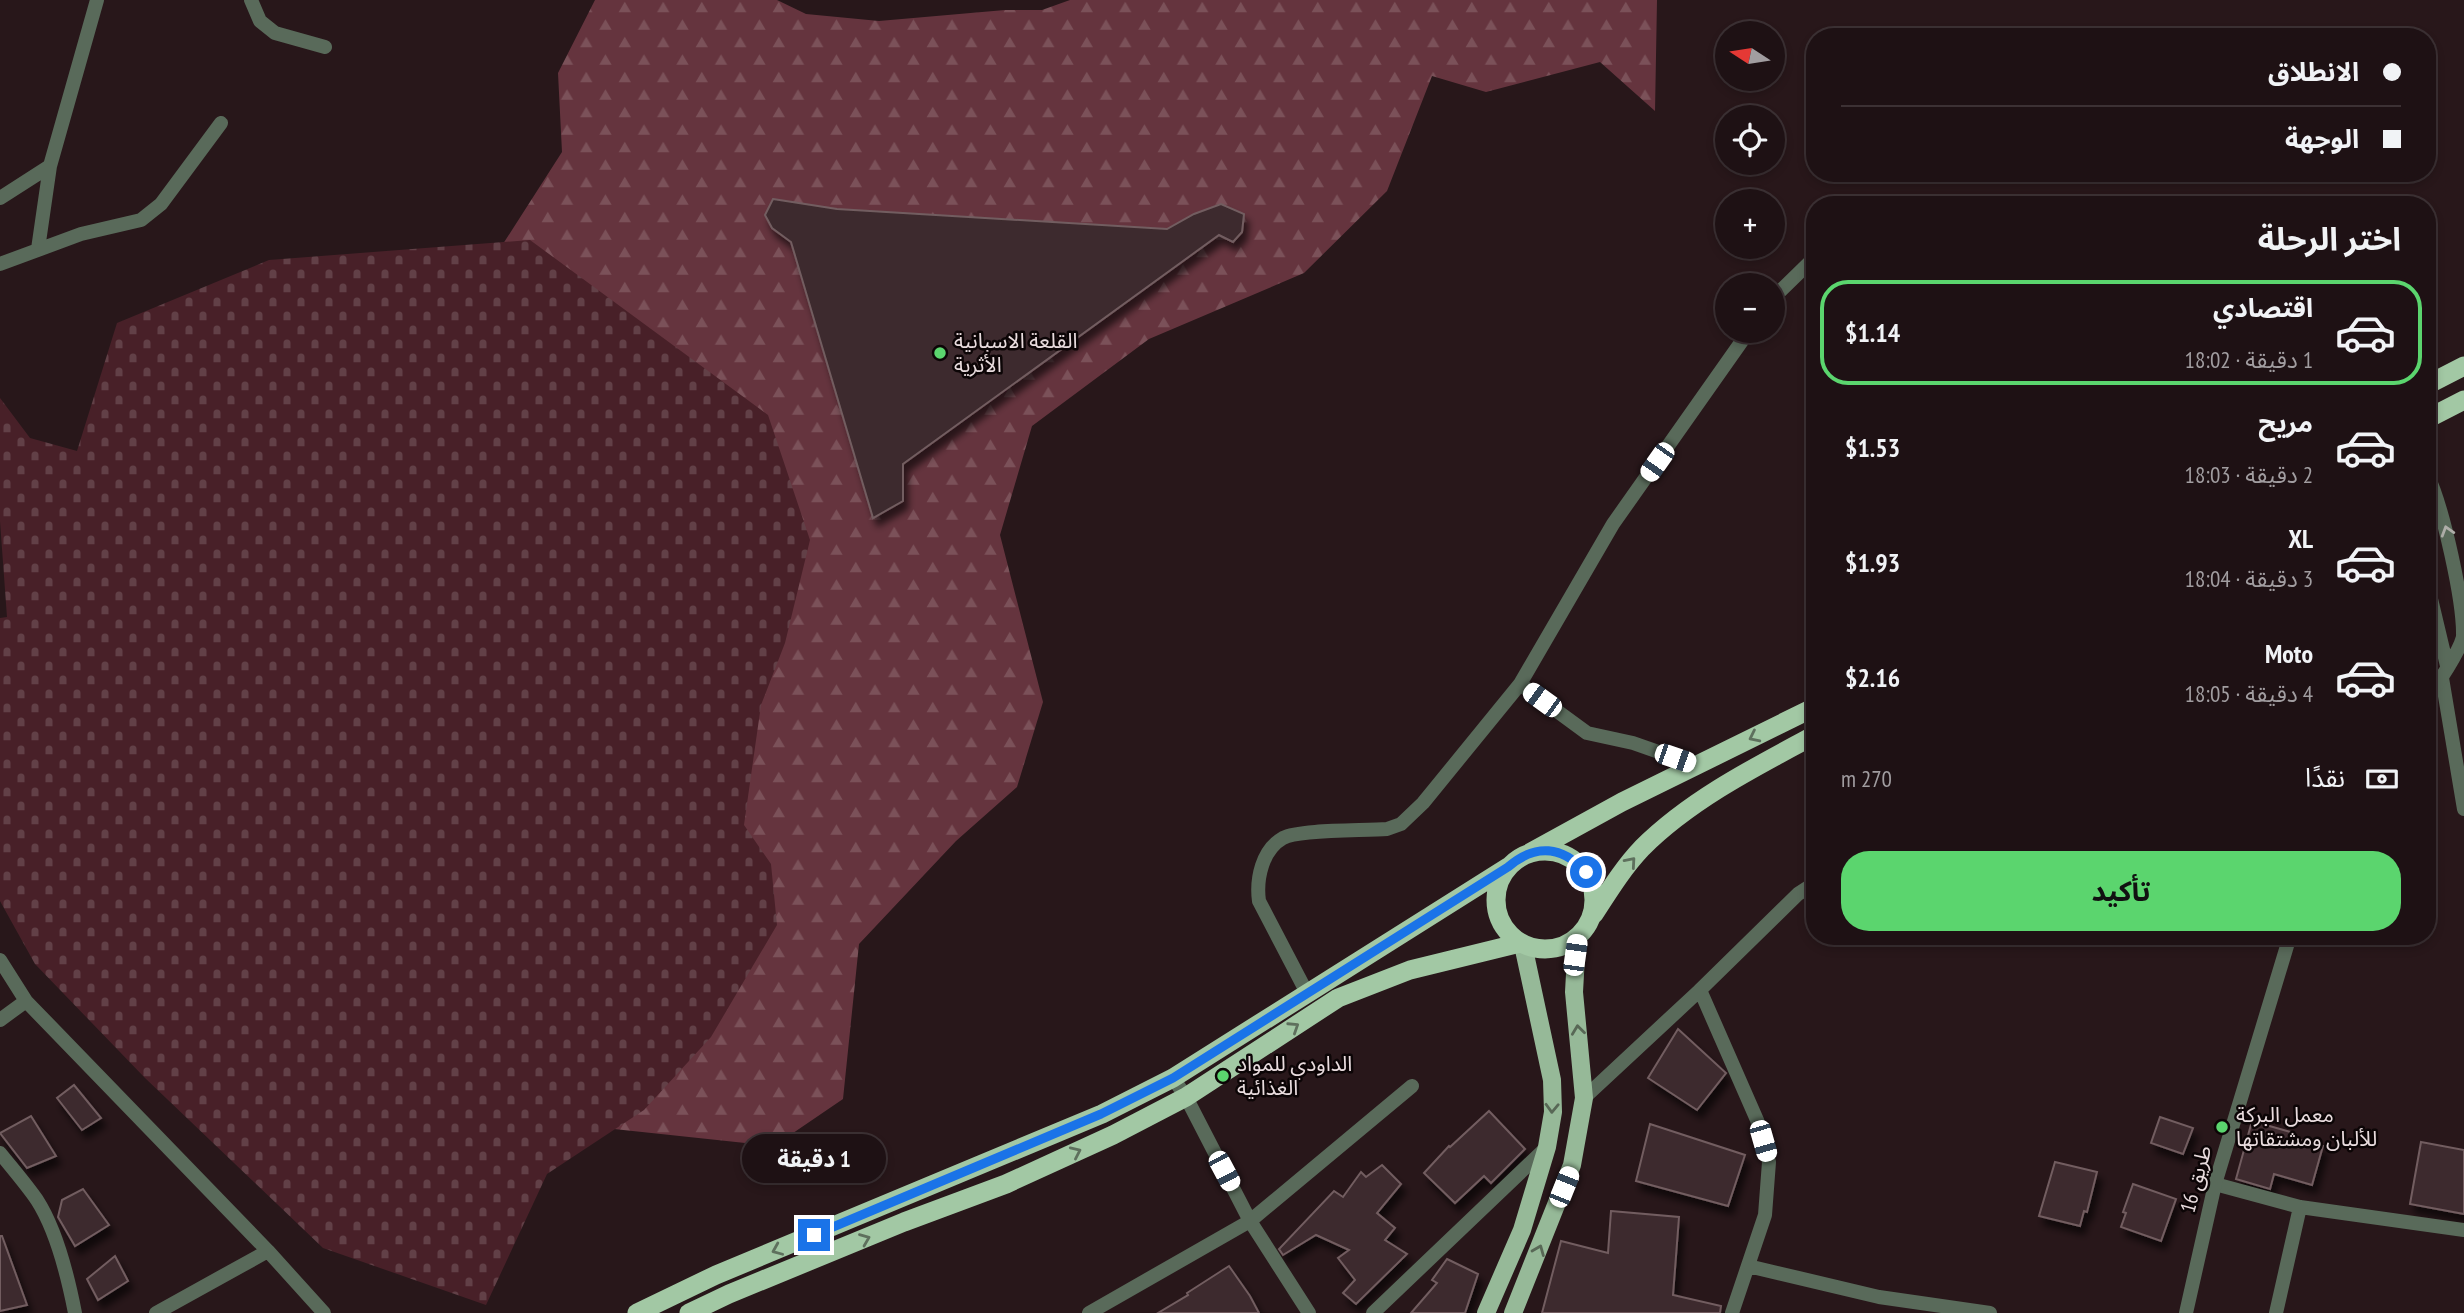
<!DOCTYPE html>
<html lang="ar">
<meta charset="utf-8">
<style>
:root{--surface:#1e1114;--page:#2b1f22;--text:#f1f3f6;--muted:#a19da0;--line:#3c3134;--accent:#5bd56e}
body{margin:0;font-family:"PT Sans Narrow","Noto Sans Arabic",sans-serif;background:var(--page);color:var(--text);direction:rtl;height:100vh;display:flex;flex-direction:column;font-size:26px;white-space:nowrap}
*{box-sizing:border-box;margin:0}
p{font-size:23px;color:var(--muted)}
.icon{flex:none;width:38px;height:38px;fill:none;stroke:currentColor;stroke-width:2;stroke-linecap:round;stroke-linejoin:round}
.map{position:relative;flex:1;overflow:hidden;direction:ltr}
.sheet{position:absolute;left:1806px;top:196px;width:630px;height:749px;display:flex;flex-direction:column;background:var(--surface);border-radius:28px;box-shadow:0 4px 10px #0003,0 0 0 2px var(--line);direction:rtl}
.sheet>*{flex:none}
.guide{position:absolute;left:1806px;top:28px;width:630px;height:154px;border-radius:28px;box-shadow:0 4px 10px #0003,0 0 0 2px var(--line);direction:rtl;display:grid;align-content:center;height:154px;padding:0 35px;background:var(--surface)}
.needle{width:46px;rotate:282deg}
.fabs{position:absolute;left:1715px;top:21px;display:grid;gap:14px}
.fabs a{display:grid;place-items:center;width:70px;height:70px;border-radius:50%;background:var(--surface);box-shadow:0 4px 10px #0003,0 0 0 2px var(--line);font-size:35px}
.end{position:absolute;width:32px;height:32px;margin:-16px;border:9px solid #1a73e8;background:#fff;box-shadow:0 0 0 4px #fff}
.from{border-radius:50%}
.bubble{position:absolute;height:49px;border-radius:24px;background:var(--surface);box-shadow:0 4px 10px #0003,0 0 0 2px var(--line);font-size:23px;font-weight:700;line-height:49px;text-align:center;direction:rtl}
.car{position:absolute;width:21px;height:42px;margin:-21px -10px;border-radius:9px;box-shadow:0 0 5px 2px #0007;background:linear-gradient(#fff 24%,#345 0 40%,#fff 0 76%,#345 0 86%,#fff 0)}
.guide b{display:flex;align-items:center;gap:24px;height:66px;font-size:26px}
.guide b+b{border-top:2px solid var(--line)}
.guide i{width:18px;height:18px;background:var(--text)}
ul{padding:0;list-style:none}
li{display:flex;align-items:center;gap:21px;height:105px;margin:0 14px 10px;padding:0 21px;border:4px solid transparent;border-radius:28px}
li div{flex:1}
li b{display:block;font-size:26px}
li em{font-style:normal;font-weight:700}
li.selected{border-color:var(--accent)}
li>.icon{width:63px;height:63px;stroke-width:1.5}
h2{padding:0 35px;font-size:32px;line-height:84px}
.pay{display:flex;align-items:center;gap:18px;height:77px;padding:0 35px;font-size:26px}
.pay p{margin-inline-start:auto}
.cta{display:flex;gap:14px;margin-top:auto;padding:14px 35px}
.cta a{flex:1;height:80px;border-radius:28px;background:var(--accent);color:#111;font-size:28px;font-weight:700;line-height:80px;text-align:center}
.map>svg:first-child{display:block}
.forest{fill:url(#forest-firs)}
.cemetery{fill:url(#cemetery-stones)}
.building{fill:#3c2a2d;stroke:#725d60;stroke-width:2;filter:url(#shadow)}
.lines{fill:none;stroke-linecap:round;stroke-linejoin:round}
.minor{stroke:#596a5a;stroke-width:14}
.tertiary{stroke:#596a5a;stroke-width:14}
.primary{stroke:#96b998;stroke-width:18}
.trunk{stroke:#a2c8a4;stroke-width:19}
.oneway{stroke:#afaea9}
.oneway2{stroke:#5e705d}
.oneway3{stroke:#586856}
.route{stroke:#1a73e8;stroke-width:9}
.poi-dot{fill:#5bd56e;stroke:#0c0506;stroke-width:2.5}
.labels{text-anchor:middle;stroke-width:5;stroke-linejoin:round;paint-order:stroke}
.poi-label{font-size:21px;fill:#e9dcde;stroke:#0c0506;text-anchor:start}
.street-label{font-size:21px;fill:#e9dcde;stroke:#0c0506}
</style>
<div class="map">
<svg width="2464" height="1313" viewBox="0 0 2464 1313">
<defs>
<pattern id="forest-firs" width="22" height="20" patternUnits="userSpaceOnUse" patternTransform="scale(1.75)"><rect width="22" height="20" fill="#65343e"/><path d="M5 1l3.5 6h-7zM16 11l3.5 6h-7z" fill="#7b5159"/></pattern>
<pattern id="cemetery-stones" width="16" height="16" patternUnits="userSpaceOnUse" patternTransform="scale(1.75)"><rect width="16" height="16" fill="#482028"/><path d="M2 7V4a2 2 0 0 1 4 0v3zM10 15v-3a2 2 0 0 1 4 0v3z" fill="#624047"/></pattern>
<filter id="shadow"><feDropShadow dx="4.5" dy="8" stdDeviation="3.5" flood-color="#0009"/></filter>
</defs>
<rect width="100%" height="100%" fill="#28171a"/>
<path class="forest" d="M595,0H777L806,14L879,21L1005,10H1042L1070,0H1657L1655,111L1600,62L1486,92L1432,76L1387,191L1304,273L1149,339L1032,426L1000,535L1043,702L1017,787L956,841L859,944L843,1099L774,1146L614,1129L494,258L562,152L558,73Z"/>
<path class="cemetery" d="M530,240L768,415L810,540L785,643L761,705L744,825L771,864L777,925L711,1037L644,1110L547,1174L486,1305L323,1248L145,1078L35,964L0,901V618L7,617L0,521V398L30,438L77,451L117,323L269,260Z"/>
<path class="building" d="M773,199L837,209L1167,229L1194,214L1221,204L1244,214L1242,232L1233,242L1219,235L903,464V501L873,518L791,242L772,228L765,215Z
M1678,1029L1726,1073L1697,1110L1648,1078Z
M74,1085L101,1118L82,1130L57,1098Z
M1489,1111L1525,1149L1491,1183L1484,1176L1455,1203L1424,1173L1449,1146L1450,1147Z
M31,1116L56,1156L27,1168L0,1133Z
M2160,1117L2193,1128L2183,1154L2151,1143Z
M2252,1121L2294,1133L2293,1138L2323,1146L2312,1185L2274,1174L2270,1189L2236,1179Z
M1650,1124L1745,1155L1728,1206L1636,1181Z
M2421,1142L2464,1150V1214L2410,1204Z
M2055,1162L2097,1172L2087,1212L2084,1211L2080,1226L2039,1216Z
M1382,1165L1401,1184L1377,1213L1395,1228L1385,1240L1407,1254L1356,1304L1343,1293L1355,1280L1338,1258L1349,1250L1316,1235L1283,1255L1279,1249L1334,1191L1343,1197L1361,1172L1366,1177Z
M2133,1184L2176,1199L2161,1241L2121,1227L2126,1213L2123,1212Z
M83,1189L109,1225L75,1246L58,1217L62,1200Z
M1611,1211L1679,1217L1673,1295L1721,1306L1720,1313H1542L1561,1241L1608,1253Z
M0,1236H2L27,1305L0,1311Z
M115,1256L128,1281L98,1300L87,1279Z
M1447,1259L1478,1274L1465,1313H1411L1437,1283L1432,1280Z
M1229,1266L1250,1296L1259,1313H1158L1188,1295L1187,1293Z"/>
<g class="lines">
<path class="minor" d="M251,0L260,21L275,33L325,47
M0,198L50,166
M38,249L50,166L97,0
M0,264L81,234L141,220L161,204L221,123
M1773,298L1809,263H1815
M2442,678L2464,809
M1520,684L1587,733L1633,743L1696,765
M0,960L26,1001L268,1251L324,1313
M1700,990L1757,1120L1769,1162L1765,1215L1732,1313
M1307,993L1259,901C1256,879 1262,850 1283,838C1300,829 1365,831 1387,829L1401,824L1423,803L1520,684L1613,524L1749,331
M0,1020L26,1001
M1173,1078L1186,1097L1250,1221L1309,1313
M1584,1098L1700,990L1798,894L1815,883
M0,1153C12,1168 26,1184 37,1200C57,1231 68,1277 75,1313
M2215,1184L2300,1207L2464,1230
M1748,1266L1879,1297L1990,1313
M156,1313L268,1251
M1089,1313L1250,1221L1412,1086
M1373,1313L1547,1147
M2276,1313L2300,1207"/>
<path class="tertiary" d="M2427,474C2443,507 2464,602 2463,637C2459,652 2438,684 2427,697
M2427,582L2447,666
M2186,1313L2215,1184L2290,936"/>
<path class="primary" d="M1486,1313L1522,1230L1547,1147L1553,1112L1552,1080L1523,945
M1513,1313L1572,1165L1584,1098L1574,992L1577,938"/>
<path class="trunk" d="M2427,385L2464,366
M2427,419L2464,400
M1496 900a49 49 0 1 1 98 0a49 49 0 1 1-98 0Z
M1531,852L1622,802L1815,707
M1594,914C1609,891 1623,868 1642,848C1690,800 1755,767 1815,735
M637,1313L716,1275L1102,1114L1173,1078L1508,867
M689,1313L729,1294L904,1222L1006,1184L1113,1135L1186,1097L1338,998L1410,970L1520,943"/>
</g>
<defs><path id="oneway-chevron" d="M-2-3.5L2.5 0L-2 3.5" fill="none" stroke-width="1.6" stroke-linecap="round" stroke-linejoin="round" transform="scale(1.75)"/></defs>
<use class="oneway" href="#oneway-chevron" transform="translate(2447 531) rotate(-107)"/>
<g class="oneway2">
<use href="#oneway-chevron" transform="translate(1754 737) rotate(154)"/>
<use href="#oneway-chevron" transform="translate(1631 862) rotate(-49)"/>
<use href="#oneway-chevron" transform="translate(1294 1027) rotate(-33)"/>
<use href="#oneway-chevron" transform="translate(1076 1152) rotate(-25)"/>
<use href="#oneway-chevron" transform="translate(865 1239) rotate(-22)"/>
<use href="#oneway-chevron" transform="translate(777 1250) rotate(157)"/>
</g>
<g class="oneway3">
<use href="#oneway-chevron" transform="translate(1578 1030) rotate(-97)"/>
<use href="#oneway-chevron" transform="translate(1552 1108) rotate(92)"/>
<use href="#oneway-chevron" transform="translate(1539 1250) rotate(-68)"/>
</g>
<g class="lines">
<path class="route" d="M814,1235L1101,1114L1173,1078L1508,867C1536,843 1562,846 1586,872"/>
</g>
<g class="poi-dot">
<circle cx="940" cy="353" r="7"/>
<circle cx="1223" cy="1076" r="7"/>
<circle cx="2222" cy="1127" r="7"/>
</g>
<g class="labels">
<g class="poi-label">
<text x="954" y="348">القلعة الاسبانية<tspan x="954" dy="24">الأثرية</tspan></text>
<text x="1237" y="1071">الداودي للمواد<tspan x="1237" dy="24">الغذائية</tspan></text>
<text x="2236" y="1122">معمل البركة<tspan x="2236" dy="24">للألبان ومشتقاتها</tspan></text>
</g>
<g class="street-label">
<text transform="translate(2196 1179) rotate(-75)" y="7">طريق 16</text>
</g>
</g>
</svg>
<div class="fabs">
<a><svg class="needle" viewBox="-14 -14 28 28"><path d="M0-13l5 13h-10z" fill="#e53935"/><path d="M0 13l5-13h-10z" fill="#a19da0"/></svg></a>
<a><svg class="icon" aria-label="locate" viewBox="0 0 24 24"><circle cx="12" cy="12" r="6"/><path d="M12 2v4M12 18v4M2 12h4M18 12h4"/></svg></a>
<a>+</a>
<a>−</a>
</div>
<i class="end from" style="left:1586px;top:872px"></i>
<i class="end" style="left:814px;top:1235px"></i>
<div class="bubble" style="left:742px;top:1134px;width:144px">1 دقيقة</div>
<i class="car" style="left:1657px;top:462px;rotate:215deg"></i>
<i class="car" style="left:1542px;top:700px;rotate:306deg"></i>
<i class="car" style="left:1675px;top:758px;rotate:109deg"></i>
<i class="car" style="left:1575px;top:955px;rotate:8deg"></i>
<i class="car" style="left:1763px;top:1141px;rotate:164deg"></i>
<i class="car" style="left:1224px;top:1171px;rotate:152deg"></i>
<i class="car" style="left:1564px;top:1187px;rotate:22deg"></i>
<div class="guide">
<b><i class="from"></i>الانطلاق</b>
<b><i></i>الوجهة</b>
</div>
<section class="sheet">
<h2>اختر الرحلة</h2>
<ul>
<li class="selected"><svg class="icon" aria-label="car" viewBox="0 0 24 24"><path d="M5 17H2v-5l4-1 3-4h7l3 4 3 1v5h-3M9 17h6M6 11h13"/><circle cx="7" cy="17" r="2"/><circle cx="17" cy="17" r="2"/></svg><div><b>اقتصادي</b><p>1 دقيقة · 18:02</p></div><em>$1.14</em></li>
<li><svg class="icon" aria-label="car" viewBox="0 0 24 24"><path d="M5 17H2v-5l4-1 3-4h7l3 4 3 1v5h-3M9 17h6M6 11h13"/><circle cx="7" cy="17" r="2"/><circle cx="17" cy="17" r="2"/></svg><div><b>مريح</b><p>2 دقيقة · 18:03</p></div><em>$1.53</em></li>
<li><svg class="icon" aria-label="car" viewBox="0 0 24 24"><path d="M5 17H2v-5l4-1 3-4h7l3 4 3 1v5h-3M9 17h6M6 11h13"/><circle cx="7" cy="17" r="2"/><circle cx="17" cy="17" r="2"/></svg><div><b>XL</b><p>3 دقيقة · 18:04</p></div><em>$1.93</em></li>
<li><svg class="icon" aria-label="car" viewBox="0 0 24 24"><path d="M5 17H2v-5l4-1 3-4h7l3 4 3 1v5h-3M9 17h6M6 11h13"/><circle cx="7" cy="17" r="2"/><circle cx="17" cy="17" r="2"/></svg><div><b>Moto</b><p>4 دقيقة · 18:05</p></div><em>$2.16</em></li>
</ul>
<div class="pay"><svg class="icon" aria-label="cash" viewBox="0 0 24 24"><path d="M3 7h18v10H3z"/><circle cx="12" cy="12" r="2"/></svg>نقدًا<p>270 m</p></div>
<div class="cta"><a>تأكيد</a></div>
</section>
</div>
